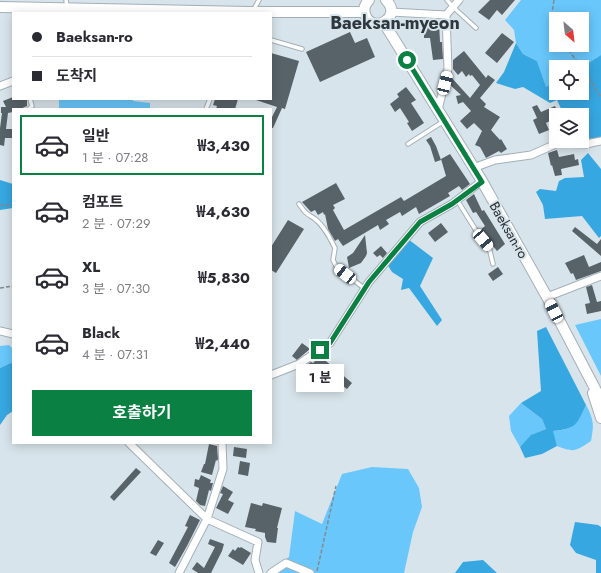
<!DOCTYPE html>
<html lang="ko">
<meta charset="utf-8">
<style>
:root{--surface:#fff;--page:#f2f2f3;--text:#2b2b33;--muted:#7c7c81;--line:#e1e1e2;--accent:#0b8043}
body{margin:0;font-family:Jost,"Noto Sans KR",sans-serif;background:var(--page);color:var(--text);height:100vh;display:flex;flex-direction:column;font-size:15px;white-space:nowrap}
*{box-sizing:border-box;margin:0}
p{font-size:13px;color:var(--muted)}
.icon{flex:none;width:22px;height:22px;fill:none;stroke:currentColor;stroke-width:2;stroke-linecap:round;stroke-linejoin:round}
.map{position:relative;flex:1;overflow:hidden}
.side{position:absolute;left:12px;top:108px;width:260px;height:336px;display:flex;flex-direction:column;background:var(--surface);border-radius:0px;box-shadow:0 2px 10px #0003}
.side>*{flex:none}
.hud{position:absolute;left:12px;top:12px;width:260px;height:88px;border-radius:0px;box-shadow:0 2px 10px #0003;display:grid;align-content:center;height:88px;padding:0 20px;background:var(--surface)}
.needle{width:26px;rotate:152deg}
.controls{position:absolute;left:549px;top:12px;display:grid;gap:8px}
.controls a{display:grid;place-items:center;width:40px;height:40px;border-radius:0px;background:var(--surface);box-shadow:0 2px 10px #0003;font-size:20px}
.end{position:absolute;width:18px;height:18px;margin:-9px;border:5px solid #0b8043;background:#fff;box-shadow:0 0 0 2px #fff}
.from{border-radius:50%}
.bubble{position:absolute;height:28px;border-radius:0px;background:var(--surface);box-shadow:0 2px 10px #0003;font-size:13px;font-weight:700;line-height:28px;text-align:center}
.car{position:absolute;width:12px;height:24px;margin:-12px -6px;border-radius:5px;box-shadow:0 0 3px 1px #0007;background:linear-gradient(#fff 24%,#345 0 40%,#fff 0 76%,#345 0 86%,#fff 0)}
.hud b{display:flex;align-items:center;gap:14px;height:38px;font-size:15px}
.hud b+b{border-top:1px solid var(--line)}
.hud i{width:10px;height:10px;background:var(--text)}
ul{padding:7px 0 0;list-style:none}
li{display:flex;align-items:center;gap:12px;height:60px;margin:0 8px 6px;padding:0 12px;border:2px solid transparent;border-radius:0px}
li div{flex:1}
li b{display:block;font-size:15px}
li em{font-style:normal;font-weight:700}
li.selected{border-color:var(--accent)}
li>.icon{width:36px;height:36px;stroke-width:1.5}
.cta{display:flex;gap:8px;margin-top:auto;padding:8px 20px}
.cta a{flex:1;height:46px;border-radius:0px;background:var(--accent);color:#fff;font-size:16px;font-weight:700;line-height:46px;text-align:center}
.map>svg:first-child{display:block}
.green{fill:#69c7fc;fill-rule:evenodd}
.forest{fill:#37a7e1}
.building{fill:#586369}
.lines{fill:none;stroke-linecap:round;stroke-linejoin:round}
.service-casing{stroke:#a4b0b7;stroke-width:5.5}
.minor-casing{stroke:#a4b0b7;stroke-width:9}
.secondary-casing{stroke:#a4b0b7;stroke-width:12}
.path{stroke:#838b90;stroke-width:1.5;stroke-dasharray:4 2;stroke-linecap:butt}
.service{stroke:#fff;stroke-width:3.5}
.minor{stroke:#fff;stroke-width:7}
.secondary{stroke:#fff;stroke-width:10}
.route{stroke:#0b8043;stroke-width:5}
.labels{text-anchor:middle;stroke-width:4;stroke-linejoin:round;paint-order:stroke}
.street-label{font-size:14px;fill:#2a2f32;stroke:#d8e4eb}
.district-label{font-size:18px;font-weight:bold;fill:#2d373d;stroke:#d8e4eb}
</style>
<div class="map">
<svg width="601" height="573" viewBox="0 0 601 573">
<rect width="100%" height="100%" fill="#d8e4eb"/>
<path class="green" d="M521,0H601V55L582,67H556V82L546,88L537,61L523,54L516,43L514,30L505,20ZM556,19H582V45H556Z
M59,99H133V101L150,103V109H59Z
M601,319V376L575,325Z
M9,345L13,349V362L0,368V346Z
M521,403L542,419L546,429L532,435L520,447L511,431L509,416Z
M586,405C594,420 594,424 591,441C576,451 574,453 557,446L552,431C576,429 576,425 586,405Z
M372,467L408,469L419,488L422,507L413,532L404,573H266L289,557L295,511L322,524L342,474Z"/>
<path class="forest" d="M516,43L523,54L537,61L546,87L556,82V93H582V67L601,55V137L582,140V115H564L557,100L550,103L523,87L515,89L496,83L504,72Z
M588,153L601,169V236L599,238L582,216L545,219L543,205L536,192L540,189L556,191L559,181L565,178L584,177L581,160Z
M0,180L13,184V208L0,210Z
M408,239L433,258L420,286L442,320L437,326L409,288L401,290L403,279L392,272L387,264Z
M546,327L586,405C576,426 577,428 553,431L557,446L542,454L525,458L520,447L531,435L546,429L542,419L521,403L541,391L537,331Z
M13,362V411L7,415L0,425V368Z
M575,522L598,525L601,527V573H596V560L576,553L570,545Z
M483,560L497,573H455L463,562Z"/>
<path class="building" d="M490,0H515L502,15L497,10L489,20L478,12Z
M439,22L440,42H442L443,59L433,60L430,38H424V23Z
M350,32L355,43L367,38L375,57L320,82L306,52Z
M502,33L514,42L497,63L485,53Z
M464,51L486,78L488,75L495,80L480,98L486,104L484,107L500,117L491,130L500,140L501,139L507,149L501,153L499,151L486,158L480,147L475,145L482,131L474,123L467,129L460,121L471,111L463,102L458,104L456,96L461,95L449,84L451,77L470,98L480,85L472,75L470,76L469,74L466,77L462,71L458,75L453,69V60Z
M271,53L299,61L285,109L282,108L273,128H271V119L277,107L256,100L257,99H271Z
M406,87L416,100L411,103L424,123L412,131L407,123L409,122L400,108L395,112L390,104L399,97L397,94Z
M13,97V99H27V106L20,109H13V112L8,113L6,129H13V138H5L4,146L0,145V128L2,113H1V107H6L3,101Z
M215,99H238L235,109H216L217,106L213,105Z
M537,105L541,112L555,106L559,115H556V118L546,123L549,130L539,134L533,120L537,118L532,107Z
M431,137L436,146L441,160L435,162L430,146L426,140Z
M557,150L559,157L574,154L575,160L578,159L579,165L561,169L562,175L555,176L552,165L551,166L548,153Z
M450,154L470,184L462,190L459,186L448,193L450,196L419,214L416,207L402,216L400,212L386,220L389,224L380,230L378,225L343,246L338,239L335,241L328,229L325,214L324,215L323,212L318,215L315,210L311,212L302,202L336,183L345,199L333,205L335,208L333,210L344,230L401,197L404,201L446,176L441,159Z
M474,194L482,211L484,210L505,244L497,251L480,230L485,226L476,212L473,213L466,200Z
M288,220L304,229L276,273L271,270V247Z
M441,223L448,232L435,242L428,233Z
M575,227L597,244L601,239V256L572,231Z
M365,235L367,253L366,256L361,263L349,268L347,257L353,253Z
M381,246L387,253L383,258L380,255L377,257L373,253Z
M584,255L589,267L601,262V271L576,280L573,273L571,274L565,263Z
M498,267L503,274L493,281L488,274Z
M592,285L597,302L601,301V311L587,314L585,304L590,303L586,287Z
M302,343L310,349L297,360L292,356Z
M320,356L352,383L347,389L335,380L328,387L305,366L311,362L313,363Z
M209,444L217,446L218,459L217,461L216,460L212,475L201,472L204,464H205Z
M234,447L247,449L246,458L233,456Z
M240,461L250,463L248,476L238,474Z
M136,468L141,472L114,501L110,497Z
M201,475L211,480L210,483H213L211,491L209,490L205,506L200,505L196,501L199,488L194,486L195,479L199,480Z
M223,486L233,492L228,500L234,503L228,514L216,508L223,494L220,493Z
M251,503L262,506L263,503L282,508L277,528H278L276,543L267,542L265,537V533L255,531L256,529L245,527Z
M190,515L200,520L187,546L175,567L169,563L188,527L185,526Z
M210,539L224,544L222,551L211,573H198L192,569L197,562L204,568L215,547L208,544Z
M158,540L164,543L156,556L150,553Z
M238,547L240,548L241,547L251,553L243,565L228,556L233,549L235,551Z"/>
<g class="lines">
<defs>
<path id="service" d="M66,0L67,7
M447,0L453,7L476,28
M253,11L259,0
M271,40L302,49
M29,109L32,106L30,99
M206,109L210,99
M408,144L444,121
M457,200L477,232L489,247L493,264
M299,204C306,214 306,213 315,219C324,226 330,238 335,248L333,260L336,266L365,289"/>
<path id="minor" d="M391,12L446,15
M0,86L13,81
M438,110L448,69L446,15L459,0
M473,168L495,160L531,155L558,143L586,144L601,141
M547,297L601,276
M0,331L13,334
M271,375L299,364L330,343L369,282L420,222L452,204L482,181
M129,443L207,519L258,542L255,560L259,573
M179,573L207,519L223,469L222,443
M271,573L286,563L310,573"/>
<path id="secondary" d="M369,0C365,4 363,8 365,14C371,35 404,18 386,0
M0,7L248,12H364
M384,23L482,181L547,297L601,400
M593,393L601,418"/>
</defs>
<use href="#service" class="service-casing"/>
<use href="#minor" class="minor-casing"/>
<use href="#secondary" class="secondary-casing"/>
<path class="path" d="M554,0L551,20L556,31
M565,45L581,67
M582,68L601,97
M0,205L13,206
M0,288L13,286
M317,571L336,486"/>
<use href="#service" class="service"/>
<use href="#minor" class="minor"/>
<use href="#secondary" class="secondary"/>
</g>
<g class="lines">
<path class="route" d="M320,350L330,343L369,282L420,222L452,204L482,182L407,60"/>
</g>
<g class="labels">
<g class="street-label">
<text transform="translate(509 230) rotate(60)" y="5">Baeksan-ro</text>
</g>
<g class="district-label">
<text x="395" y="29">Baeksan-myeon</text>
</g>
</g>
</svg>
<div class="controls">
<a><svg class="needle" viewBox="-14 -14 28 28"><path d="M0-13l5 13h-10z" fill="#e53935"/><path d="M0 13l5-13h-10z" fill="#7c7c81"/></svg></a>
<a><svg class="icon" aria-label="locate" viewBox="0 0 24 24"><circle cx="12" cy="12" r="6"/><path d="M12 2v4M12 18v4M2 12h4M18 12h4"/></svg></a>
<a><svg class="icon" aria-label="layers" viewBox="0 0 24 24"><path d="M12 4l9 5-9 5-9-5zM3 14l9 5 9-5"/></svg></a>
</div>
<i class="end from" style="left:407px;top:60px"></i>
<i class="end" style="left:320px;top:350px"></i>
<div class="bubble" style="left:296px;top:364px;width:48px">1 분</div>
<i class="car" style="left:445px;top:83px;rotate:14deg"></i>
<i class="car" style="left:483px;top:240px;rotate:140deg"></i>
<i class="car" style="left:345px;top:274px;rotate:308deg"></i>
<i class="car" style="left:554px;top:311px;rotate:333deg"></i>
<div class="hud">
<b><i class="from"></i>Baeksan-ro</b>
<b><i></i>도착지</b>
</div>
<section class="side">
<ul>
<li class="selected"><svg class="icon" aria-label="car" viewBox="0 0 24 24"><path d="M5 17H2v-5l4-1 3-4h7l3 4 3 1v5h-3M9 17h6M6 11h13"/><circle cx="7" cy="17" r="2"/><circle cx="17" cy="17" r="2"/></svg><div><b>일반</b><p>1 분 · 07:28</p></div><em>₩3,430</em></li>
<li><svg class="icon" aria-label="car" viewBox="0 0 24 24"><path d="M5 17H2v-5l4-1 3-4h7l3 4 3 1v5h-3M9 17h6M6 11h13"/><circle cx="7" cy="17" r="2"/><circle cx="17" cy="17" r="2"/></svg><div><b>컴포트</b><p>2 분 · 07:29</p></div><em>₩4,630</em></li>
<li><svg class="icon" aria-label="car" viewBox="0 0 24 24"><path d="M5 17H2v-5l4-1 3-4h7l3 4 3 1v5h-3M9 17h6M6 11h13"/><circle cx="7" cy="17" r="2"/><circle cx="17" cy="17" r="2"/></svg><div><b>XL</b><p>3 분 · 07:30</p></div><em>₩5,830</em></li>
<li><svg class="icon" aria-label="car" viewBox="0 0 24 24"><path d="M5 17H2v-5l4-1 3-4h7l3 4 3 1v5h-3M9 17h6M6 11h13"/><circle cx="7" cy="17" r="2"/><circle cx="17" cy="17" r="2"/></svg><div><b>Black</b><p>4 분 · 07:31</p></div><em>₩2,440</em></li>
</ul>
<div class="cta"><a>호출하기</a></div>
</section>
</div>
